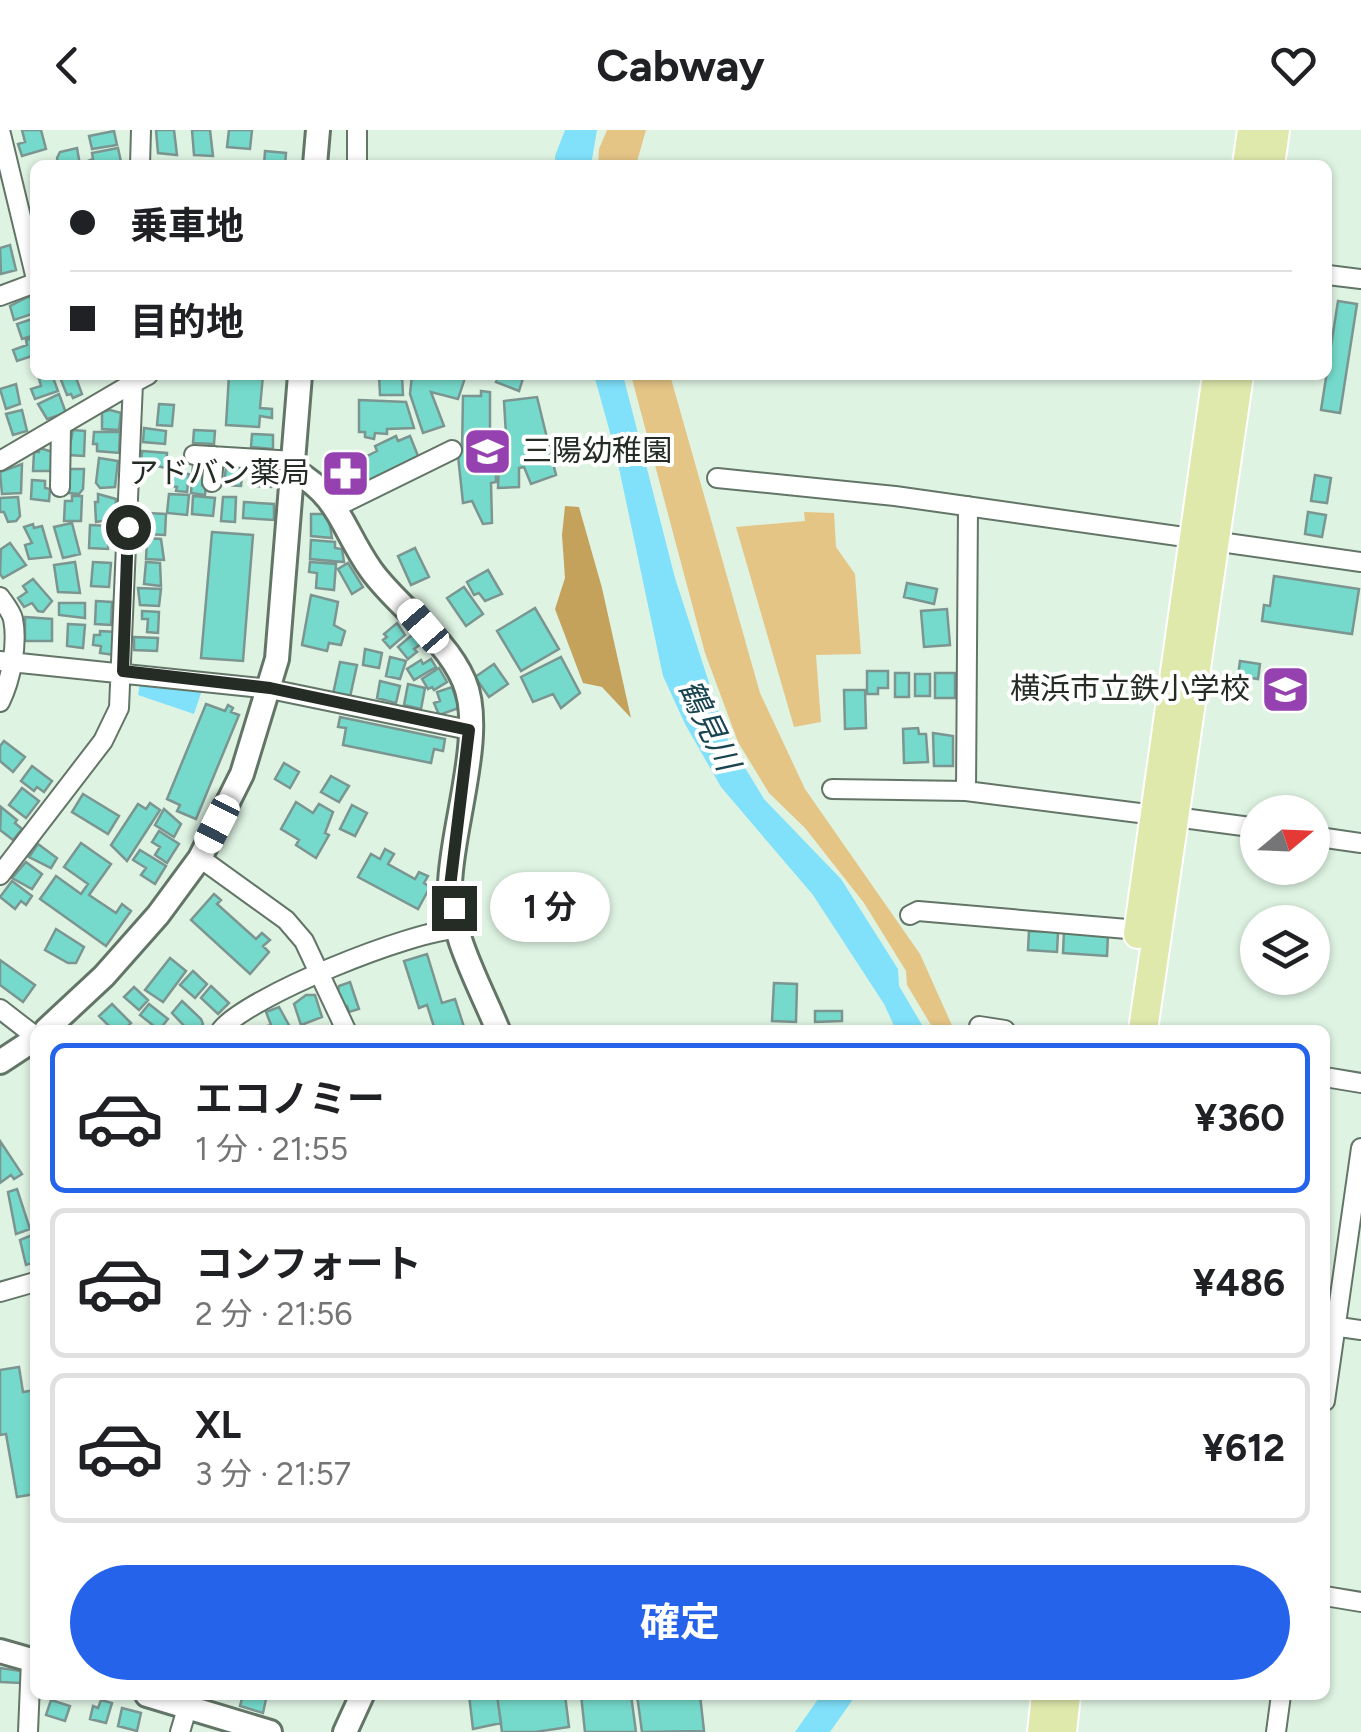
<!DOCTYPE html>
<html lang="ja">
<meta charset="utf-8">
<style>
:root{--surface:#fff;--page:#f2f2f2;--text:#202124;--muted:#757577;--line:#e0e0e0;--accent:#2563eb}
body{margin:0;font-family:Figtree,"Noto Sans JP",sans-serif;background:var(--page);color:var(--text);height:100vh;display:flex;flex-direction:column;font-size:38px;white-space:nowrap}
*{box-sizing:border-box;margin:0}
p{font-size:32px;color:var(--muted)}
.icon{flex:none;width:55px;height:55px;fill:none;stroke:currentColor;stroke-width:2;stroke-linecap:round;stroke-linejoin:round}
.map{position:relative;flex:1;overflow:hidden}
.side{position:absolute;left:30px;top:895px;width:1300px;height:675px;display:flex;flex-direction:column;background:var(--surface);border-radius:15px;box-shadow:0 2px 8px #0004}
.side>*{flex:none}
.banner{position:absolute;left:30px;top:30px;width:1302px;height:220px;border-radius:15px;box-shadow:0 2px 8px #0004;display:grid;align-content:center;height:220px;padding:0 40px;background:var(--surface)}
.needle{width:65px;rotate:71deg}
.fabs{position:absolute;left:1240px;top:665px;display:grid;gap:20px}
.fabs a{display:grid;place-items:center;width:90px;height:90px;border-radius:50%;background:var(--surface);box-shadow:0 2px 8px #0004;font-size:50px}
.end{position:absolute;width:45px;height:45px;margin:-22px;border:12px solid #252c26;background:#fff;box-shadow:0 0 0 5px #fff}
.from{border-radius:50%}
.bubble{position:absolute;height:70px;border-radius:35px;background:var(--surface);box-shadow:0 2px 8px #0004;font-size:32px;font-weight:700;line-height:70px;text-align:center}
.car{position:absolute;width:30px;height:60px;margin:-30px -15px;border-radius:12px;box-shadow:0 0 8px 2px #0007;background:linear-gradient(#fff 24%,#345 0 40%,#fff 0 76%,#345 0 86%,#fff 0)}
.banner b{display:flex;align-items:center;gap:35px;height:95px;font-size:38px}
.banner b+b{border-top:2px solid var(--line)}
.banner i{width:25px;height:25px;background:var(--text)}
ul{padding:18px 0 0;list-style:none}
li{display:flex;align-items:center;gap:30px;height:150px;margin:0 20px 15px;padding:0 20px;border:5px solid var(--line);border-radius:15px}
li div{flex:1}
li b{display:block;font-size:38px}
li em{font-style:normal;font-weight:700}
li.active{border-color:var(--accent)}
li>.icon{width:90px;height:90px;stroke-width:1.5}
.action{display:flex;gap:20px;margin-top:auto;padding:20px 40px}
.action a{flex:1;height:115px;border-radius:60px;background:var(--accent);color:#fff;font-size:40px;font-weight:700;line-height:115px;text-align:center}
header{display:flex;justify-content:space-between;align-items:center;height:130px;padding:0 40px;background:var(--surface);font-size:45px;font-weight:700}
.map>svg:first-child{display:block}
.green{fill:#e5c586}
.forest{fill:#c4a25c}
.water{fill:#81e1fb}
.building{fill:#75dacb;stroke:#7b9591;stroke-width:2.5}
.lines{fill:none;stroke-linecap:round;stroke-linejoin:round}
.minor-casing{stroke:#637567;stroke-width:22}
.tertiary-casing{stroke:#637567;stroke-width:28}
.primary-casing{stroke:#fff;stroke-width:32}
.minor{stroke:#fff;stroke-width:18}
.tertiary{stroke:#fff;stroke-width:22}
.primary{stroke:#dfe9ac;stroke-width:28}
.route{stroke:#252c26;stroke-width:12}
.labels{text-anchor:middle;stroke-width:8;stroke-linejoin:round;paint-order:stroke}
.poi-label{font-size:30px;fill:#252c26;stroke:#fff;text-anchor:end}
.water-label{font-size:32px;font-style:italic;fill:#194550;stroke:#fff}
</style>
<header><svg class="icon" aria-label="back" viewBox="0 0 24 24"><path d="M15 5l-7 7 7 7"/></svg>Cabway<svg class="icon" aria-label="heart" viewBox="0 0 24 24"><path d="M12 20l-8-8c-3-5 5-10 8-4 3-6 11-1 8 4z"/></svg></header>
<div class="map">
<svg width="1361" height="1602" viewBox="0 0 1361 1602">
<rect width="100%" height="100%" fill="#def3e2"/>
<path class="green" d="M607,0H646L636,35H598L599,19Z
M631,245H670L760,563L805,659L920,824L954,900H934L907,855L906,841L864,773L805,698L769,663L738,612L705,523Z
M804,382L834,383L836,417L855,444L861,524L816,525L821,592L794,597L736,397L805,391Z"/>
<path class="forest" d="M565,376L579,377L602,458L631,588L602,557L583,553L555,479L565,448L562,405Z"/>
<path class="water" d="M565,0H597L591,35H555V26Z
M594,245H623L675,448L727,608L764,669L841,749L898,839L899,856L925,900H896L884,874L813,765L721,657L685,594L663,546L616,324Z
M140,553L202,560L194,584L138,565Z
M821,1565H856L830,1602H795Z"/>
<path class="building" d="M22,0H41L46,19L22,26L18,14L25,12Z
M156,0H174L177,25L158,23Z
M192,0H210L213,26L194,25Z
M229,0H252L250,19L227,17Z
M114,1L117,15L92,19L89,6Z
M77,18L80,35H58L57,28L60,22Z
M118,18L121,32L89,35L88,31L93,29L92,23Z
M265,21L286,23L285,35H264Z
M10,115L16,140L1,144L0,118Z
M30,166L35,183L14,190L10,176Z
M1338,171L1357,174L1340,283L1321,280Z
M35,188V205L22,209L17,194Z
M35,207V225L17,231L13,220L27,215L26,210Z
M38,245H52L58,261L35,269L31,259L41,256Z
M59,245H75L82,264L73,268L71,264L67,265Z
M229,245H263L260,278L272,279V288L260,286L259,297L226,295Z
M379,245H402L403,265H380Z
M412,245H466L458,269L431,262L444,296L423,303L410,264Z
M499,245H524L519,261L496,252Z
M16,254L20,274L6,279L0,259Z
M481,261L490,262V303L495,304L496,352L491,353L492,393L483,394L472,371L463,373L458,326L462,321L463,266H481Z
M59,264L66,283L47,289L38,274Z
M537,267L556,345L531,354L524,337L519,338V357L498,358L500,305H506L504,271Z
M359,270L406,272L414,298L387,299V304L375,303L374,309L365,307V302H359Z
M159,274L174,275L172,296L157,295Z
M22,280L27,301L13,305L6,284Z
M110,280L121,283L119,300L102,299V282Z
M144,298L166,301L165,314L143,312Z
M73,300L85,301L84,326L68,325Z
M194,300L215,301L214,314L193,313Z
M94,302H120L119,323L97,321V314H93Z
M252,304L273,305V319L251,317Z
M396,306L398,311L410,306L418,326L369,350L359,330L377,321L375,316Z
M39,318L53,322V341H33L34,322H39Z
M142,321L167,323L166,338L141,333Z
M99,328L118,331L115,357L100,358L96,353Z
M22,334L21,363L2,364L0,342Z
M193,334L203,335L202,355H206L205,365L191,363Z
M357,334L364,353L350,358L344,356L342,339Z
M226,336L243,337L241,356L224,355Z
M253,336L269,337L271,357L252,356Z
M70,339H84L83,359L79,364L69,363Z
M173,342L189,344L187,362L176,361L177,357L172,356Z
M1315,345L1331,348L1327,373L1311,371Z
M32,350L45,351V358L50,359L49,371L31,369Z
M98,364L116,369L115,389L96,392L95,372H98Z
M169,364L189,365L187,385L167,383Z
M72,366H82L81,391H64L65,371H72Z
M193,366L215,368L213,386L192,384Z
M18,367L20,386L16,391L8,392L4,382H0V368Z
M223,367H236L235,392L221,391Z
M244,372L274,374V390L243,388Z
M1308,382L1326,385L1322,407L1305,404Z
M147,383L166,384L165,405L146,404Z
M311,384H328L332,408L311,406Z
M72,393L80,424L63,428L54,397Z
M33,394L34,398L42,396L51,427L29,429L25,415L32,413L24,397Z
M90,395L109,396L108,419L89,418Z
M212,402L253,405L243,531L201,528Z
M147,408L161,409L164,430L146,429Z
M311,410L335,412V418L342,419L344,432L310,429Z
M10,413L26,435L3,448L0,444L1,419Z
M415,418L429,447L411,455L398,426Z
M75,432L80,463L58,462L54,435Z
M93,432L111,433L109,457L91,456Z
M146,432L160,433L161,456L144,454Z
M310,432L336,434L334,460L316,458L317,443L309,442Z
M348,433L363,457L352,464L338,439Z
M488,440L502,464L485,471L479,463L474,465L467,452Z
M1274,446L1359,459L1352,504L1262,491L1264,475L1270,476Z
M33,449L52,471L43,482L38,481L32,473L24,477L18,468L27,462L23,456Z
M907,453L937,459L934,474L904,467Z
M464,457L483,484L466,496L447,468Z
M138,458L161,459L159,476L140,475Z
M311,465L338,472L334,495L345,501L341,515L329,513L327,521L302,515Z
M96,471L112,472L111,495L95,494Z
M59,473H85V488L59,485Z
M535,478L559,519L521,541L497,501Z
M947,479L950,515L924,517L921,481Z
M142,481L159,482L158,503L147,502L148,489H142Z
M25,487L52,489V511H25Z
M397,493L405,505L390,518L383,510L387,507L384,504Z
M68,494L85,495L83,518L67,516Z
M100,501L116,502L115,525L100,523L101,516L93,515L94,505H100Z
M413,504L421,514L414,519L417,522L408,529L398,517Z
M134,507L158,508L157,521L134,520Z
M365,519L382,523L379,538L363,535Z
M390,527L406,531L400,549L386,546Z
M561,527L580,563L561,578L553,564L533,572L521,547Z
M431,529L436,537L414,550L407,539L421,530L423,534Z
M1240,531L1260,534L1258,549L1238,546Z
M340,532L357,535L350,567L333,564Z
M494,534L508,554L489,567L475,547Z
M439,538L447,552L434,560L432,557L428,559L422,549Z
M867,541H888V558H878V564H867Z
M895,543H909V567H895Z
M935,543H955V568H935Z
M915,544H930V566H915Z
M380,551L400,556L396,573L377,568Z
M408,554L425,558L421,579L404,575Z
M452,557L459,578L439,585L434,573L440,571L437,562Z
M844,560H865L866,598L845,599Z
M206,574L225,581L228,575L233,578L231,582L239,585L196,689L177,681L180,675L167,669Z
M340,587L445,609L443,621L434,619L431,633L343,615L346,598L338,597Z
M918,598L919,604H926L928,632L904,633L903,599Z
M933,603L953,606V636H934Z
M4,611L25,627L13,642L0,631V616Z
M284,633L299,642L290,658L275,649Z
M32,636L52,651L44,662L37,657L34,661L21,651Z
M331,646L349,656L339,672L321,662Z
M22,658L39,671L26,688L9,675Z
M83,664L119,686L108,704L72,682Z
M296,672L313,683L319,674L333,682L325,703L329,705L316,728L296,715L299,710L281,699Z
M150,673L160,680L127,731L111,715L138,674L146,679Z
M352,675L367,683L355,706L340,699Z
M1,677L17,690L15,693L22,699L13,710L0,700Z
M164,679L181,694L174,707L155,695Z
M159,701L179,714L167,733L155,725L160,717L152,712Z
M81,713L111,734L89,765L116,783L122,774L131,781L106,816L40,769L56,746L81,764L88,754L64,737Z
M38,714L57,728L51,738L29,727Z
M385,719L394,724L388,734L415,749L419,742L428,746L424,753L430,757L418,779L358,747L371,724L380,729Z
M140,720L166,736L155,754L141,745L146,738L133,730Z
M26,732L42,744L32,759L12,748Z
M12,751L32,766L26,775L21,771L15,779L0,767Z
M214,764L221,770L217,774L256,809L262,803L270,810L263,816L269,822L250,844L191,790Z
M56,799L84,817L76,833H68L45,820Z
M1029,801L1058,802L1057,822L1028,820Z
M1064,801L1108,804L1107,826L1063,823Z
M427,824L442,873L455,869L465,900H435L427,875L419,878L404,831Z
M170,828L186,841L163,872L145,860Z
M0,830L35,855L23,872L0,855Z
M193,841L207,854L195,868L180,855Z
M350,852L359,879L349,882L347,876L344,877L338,861L339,856Z
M774,853L797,854L796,892L772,891Z
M211,856L229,873L218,884L201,868Z
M134,857L148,870L139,880L124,867Z
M306,865H315L322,887L301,895L294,874Z
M182,871L201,889L203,894L198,900H188L172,883Z
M112,874L131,893L124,900H113L99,886Z
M149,874L168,889L159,900L140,885Z
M279,877L290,897L269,900L267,896L271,895L266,882Z
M815,881H842V891L815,892Z
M0,1011L22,1044L14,1049L11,1045L0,1053Z
M17,1059L30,1099L16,1104L8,1062Z
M32,1105L35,1132L26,1135L20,1110Z
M19,1237L23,1262L35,1260V1364L17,1367L6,1304L0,1305V1240Z
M0,1538L21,1541V1553L0,1552Z
M243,1565L266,1569L263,1583L240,1576Z
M469,1565H497L501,1593L473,1599Z
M497,1565H565L569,1597L535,1602H502Z
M581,1565H631L636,1602H585Z
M637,1565H700L704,1601L642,1602Z
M51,1570L70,1576L65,1591L46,1585Z
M101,1570L112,1573L106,1593L90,1589L93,1576L98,1578Z
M122,1578L141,1583L137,1601L118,1596Z"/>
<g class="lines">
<defs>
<path id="minor" d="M0,0L35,145
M140,35L141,0
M357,35V0
M1328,145L1361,149
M0,166L35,153
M194,325L294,331
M0,331L133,253V247
M717,348L895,366L1361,432
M212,352L214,326
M60,357L61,295
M336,377L452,320
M0,467C4,473 11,481 13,489C18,514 11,550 0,572
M0,531L270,559L469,600
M832,659L966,661L1155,685
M966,661L968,376
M1175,687L1258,698
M1312,706L1361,713
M200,728L286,790L304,811L346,900
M0,745L103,611L119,578L133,253L148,245
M910,785L918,781L1139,800
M0,879L35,906
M979,896L1005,900
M221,900C248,866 413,800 458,799
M1325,947L1361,953
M0,1162L35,1152
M1325,1195L1361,1200
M1325,1271L1361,1018
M1325,1466L1361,1472
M28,1602L31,1530
M180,1602L191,1565
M1276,1602L1281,1565"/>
<path id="tertiary" d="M315,35L318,0
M293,340C340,366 342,399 371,440C399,479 444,505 464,551C486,602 451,699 450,755C450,804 480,856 498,900
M46,900L104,846L158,785L200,728L242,644L277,529L300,245
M0,932L35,909
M0,1521L35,1531
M147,1565L270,1602
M345,1602L362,1565"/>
<path id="primary" d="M1247,35L1252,0
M1270,35L1275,0
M1138,804L1217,245
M1143,900L1239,245
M1042,1602L1046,1565
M1062,1602L1066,1565"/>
</defs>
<use href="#minor" class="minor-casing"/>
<use href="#tertiary" class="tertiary-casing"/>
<use href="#primary" class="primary-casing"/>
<use href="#minor" class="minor"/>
<use href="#tertiary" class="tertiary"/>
<use href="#primary" class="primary"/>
</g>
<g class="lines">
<path class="route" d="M128,397L123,541L270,558L469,600L450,757L454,778"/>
</g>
<defs>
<symbol id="school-square" viewBox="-11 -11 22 22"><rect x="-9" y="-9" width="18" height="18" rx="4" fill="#9541b0" stroke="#fff"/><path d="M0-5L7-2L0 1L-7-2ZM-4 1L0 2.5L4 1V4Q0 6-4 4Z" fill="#fff"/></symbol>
<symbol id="pharmacy-square" viewBox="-11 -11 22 22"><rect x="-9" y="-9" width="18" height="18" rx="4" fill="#9541b0" stroke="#fff"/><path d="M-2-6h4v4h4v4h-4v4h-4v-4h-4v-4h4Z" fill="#fff"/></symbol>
</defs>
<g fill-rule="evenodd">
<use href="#school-square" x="460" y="294" width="55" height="55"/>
<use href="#pharmacy-square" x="318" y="316" width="55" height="55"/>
<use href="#school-square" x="1258" y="532" width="55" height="55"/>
</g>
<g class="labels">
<g class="poi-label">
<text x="522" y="331" text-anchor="start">三陽幼稚園</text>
<text x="310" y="353">アドバン薬局</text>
<text x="1250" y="569">横浜市立鉄小学校</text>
</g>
<g class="water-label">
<text transform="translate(709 595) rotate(64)" y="11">鶴見川</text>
</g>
</g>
</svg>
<div class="fabs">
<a><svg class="needle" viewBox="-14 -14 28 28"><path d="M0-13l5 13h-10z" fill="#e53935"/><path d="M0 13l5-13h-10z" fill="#757577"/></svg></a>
<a><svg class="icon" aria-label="layers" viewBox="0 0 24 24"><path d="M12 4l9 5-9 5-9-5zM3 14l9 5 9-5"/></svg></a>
</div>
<i class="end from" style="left:128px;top:397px"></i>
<i class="end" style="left:454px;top:778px"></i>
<div class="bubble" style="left:490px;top:742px;width:120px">1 分</div>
<i class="car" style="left:423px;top:496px;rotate:319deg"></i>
<i class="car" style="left:217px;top:694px;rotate:207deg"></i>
<div class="banner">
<b><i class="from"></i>乗車地</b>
<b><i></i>目的地</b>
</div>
<section class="side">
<ul>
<li class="active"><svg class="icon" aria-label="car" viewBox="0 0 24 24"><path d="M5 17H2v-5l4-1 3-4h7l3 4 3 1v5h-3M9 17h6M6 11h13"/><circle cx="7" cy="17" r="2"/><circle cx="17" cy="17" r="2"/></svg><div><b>エコノミー</b><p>1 分 · 21:55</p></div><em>¥360</em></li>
<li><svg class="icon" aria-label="car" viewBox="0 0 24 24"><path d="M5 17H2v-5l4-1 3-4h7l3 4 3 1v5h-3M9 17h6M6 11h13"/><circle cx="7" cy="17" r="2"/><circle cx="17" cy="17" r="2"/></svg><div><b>コンフォート</b><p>2 分 · 21:56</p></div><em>¥486</em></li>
<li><svg class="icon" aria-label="car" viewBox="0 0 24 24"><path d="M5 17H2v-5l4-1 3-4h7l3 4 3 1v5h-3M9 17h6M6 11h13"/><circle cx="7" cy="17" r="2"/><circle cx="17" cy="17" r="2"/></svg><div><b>XL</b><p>3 分 · 21:57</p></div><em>¥612</em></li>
</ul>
<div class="action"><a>確定</a></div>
</section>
</div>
